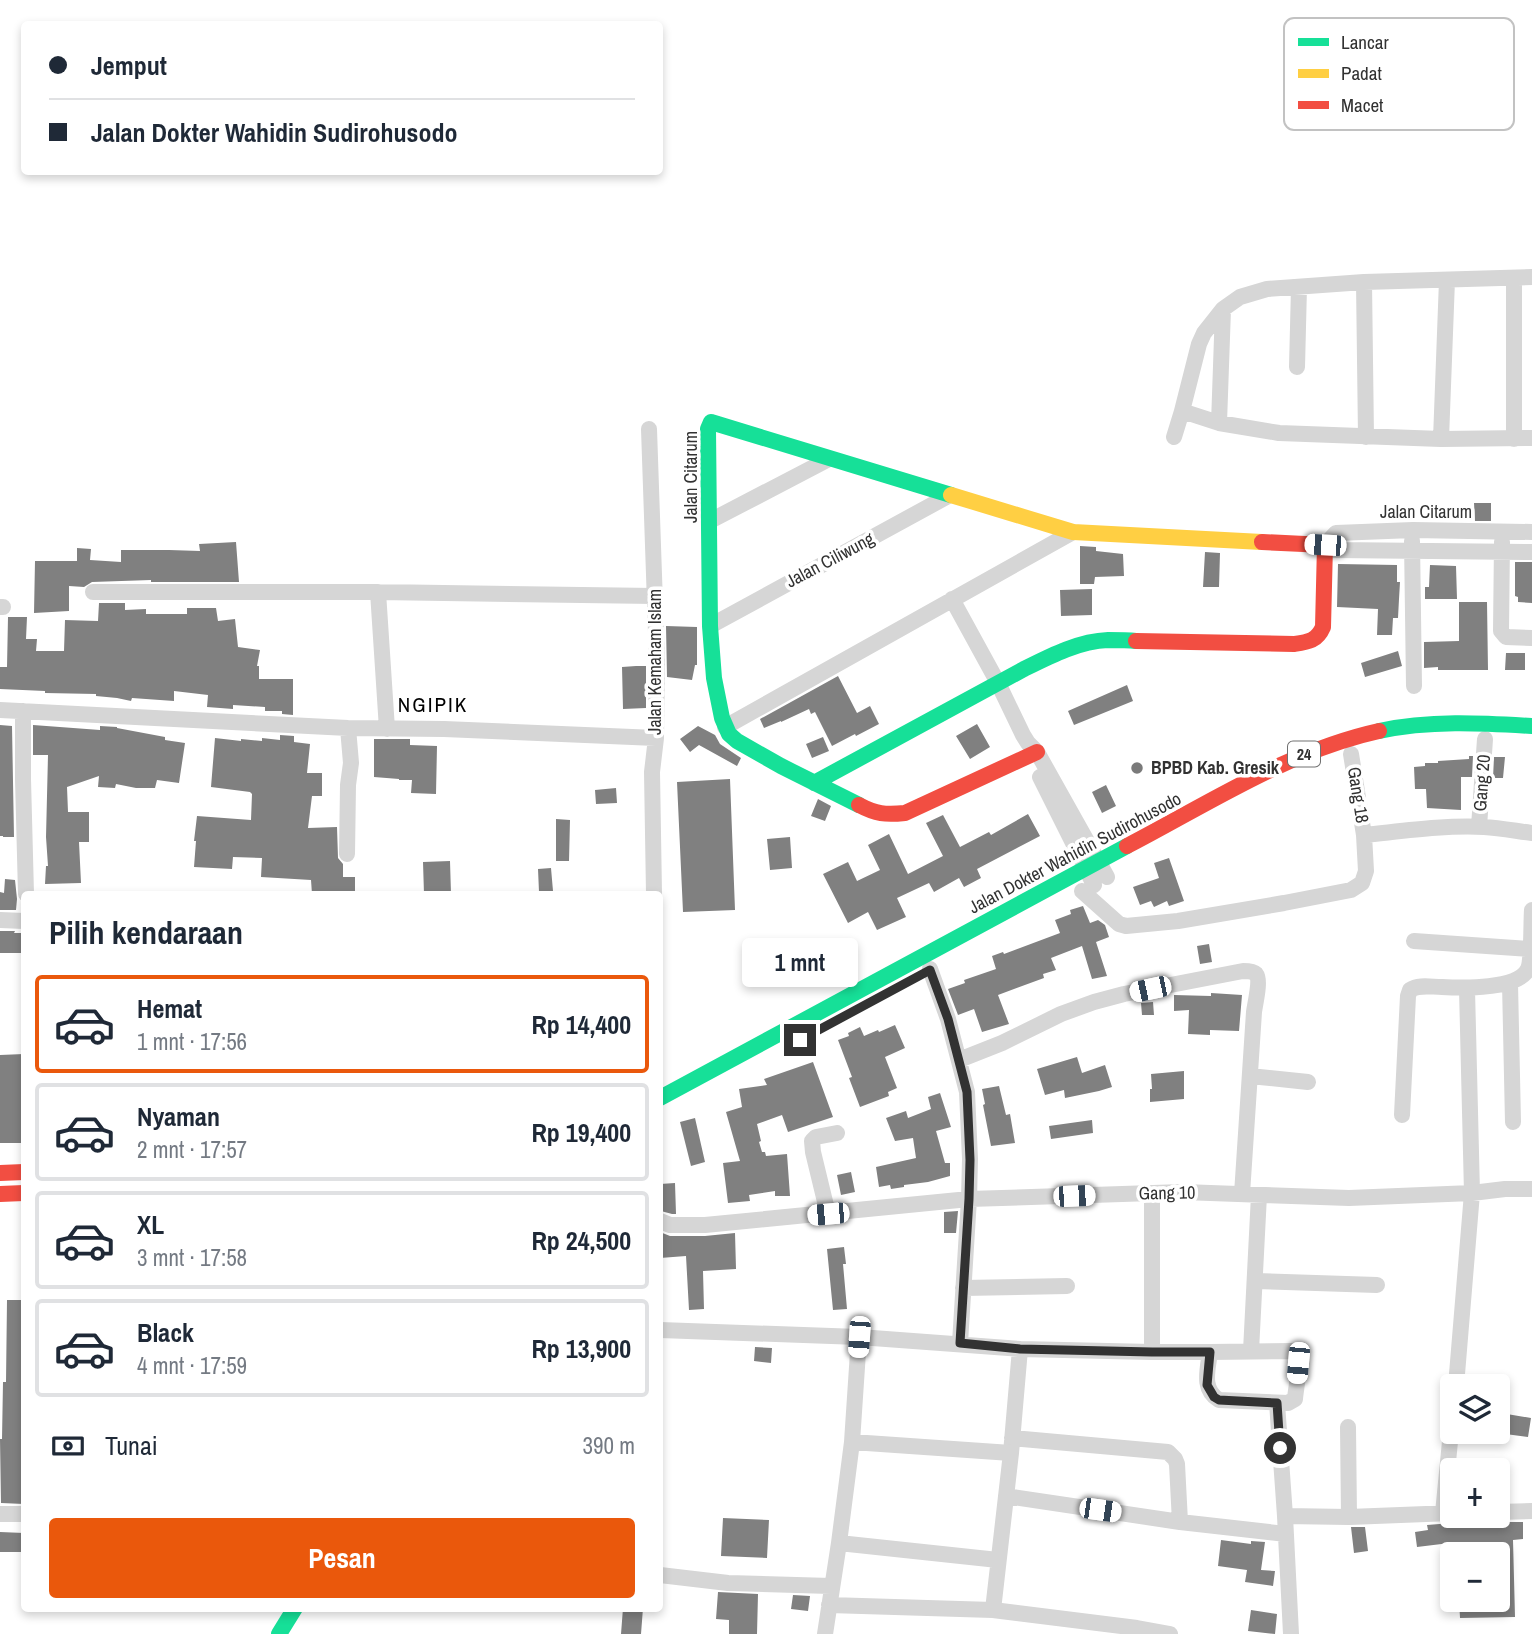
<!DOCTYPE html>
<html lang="id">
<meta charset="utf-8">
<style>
:root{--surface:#fff;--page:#f2f2f3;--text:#1f2937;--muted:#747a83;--line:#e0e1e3;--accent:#ea580c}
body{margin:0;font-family:"Archivo Narrow",sans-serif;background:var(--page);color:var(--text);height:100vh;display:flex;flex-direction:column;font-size:26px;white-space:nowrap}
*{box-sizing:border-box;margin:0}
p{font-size:23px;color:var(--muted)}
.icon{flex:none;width:38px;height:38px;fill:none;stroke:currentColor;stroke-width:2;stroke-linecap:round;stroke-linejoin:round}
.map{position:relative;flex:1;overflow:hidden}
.details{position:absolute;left:21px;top:891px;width:642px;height:721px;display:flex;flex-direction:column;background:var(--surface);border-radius:7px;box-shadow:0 4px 10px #0003}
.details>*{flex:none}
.top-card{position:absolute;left:21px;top:21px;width:642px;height:154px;border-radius:7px;box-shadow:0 4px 10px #0003;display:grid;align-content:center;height:154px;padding:0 28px;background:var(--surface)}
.controls{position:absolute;left:1440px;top:1374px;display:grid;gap:14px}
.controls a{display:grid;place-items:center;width:70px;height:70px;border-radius:7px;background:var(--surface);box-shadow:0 4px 10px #0003;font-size:35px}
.end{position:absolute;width:32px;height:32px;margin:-16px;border:9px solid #323232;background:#fff;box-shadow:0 0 0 4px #fff}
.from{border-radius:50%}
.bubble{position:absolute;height:49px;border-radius:7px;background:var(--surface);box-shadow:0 4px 10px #0003;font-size:23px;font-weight:700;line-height:49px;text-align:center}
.car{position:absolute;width:21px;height:42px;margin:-21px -10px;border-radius:9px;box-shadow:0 0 5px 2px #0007;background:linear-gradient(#fff 24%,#345 0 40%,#fff 0 76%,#345 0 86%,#fff 0)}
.top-card b{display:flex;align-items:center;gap:24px;height:66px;font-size:26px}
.top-card b+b{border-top:2px solid var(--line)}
.top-card i{width:18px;height:18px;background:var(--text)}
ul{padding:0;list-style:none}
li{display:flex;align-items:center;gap:21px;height:98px;margin:0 14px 10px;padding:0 14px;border:4px solid var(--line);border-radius:7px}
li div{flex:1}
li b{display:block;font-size:26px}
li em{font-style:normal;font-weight:700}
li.selected{border-color:var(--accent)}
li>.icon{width:63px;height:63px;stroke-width:1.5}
h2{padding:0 28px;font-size:32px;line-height:84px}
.pay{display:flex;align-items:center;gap:18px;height:77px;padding:0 28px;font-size:26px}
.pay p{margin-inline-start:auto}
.action{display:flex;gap:14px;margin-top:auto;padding:14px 28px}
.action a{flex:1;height:80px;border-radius:7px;background:var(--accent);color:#fff;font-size:28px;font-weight:700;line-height:80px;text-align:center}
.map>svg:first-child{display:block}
.building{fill:#808080}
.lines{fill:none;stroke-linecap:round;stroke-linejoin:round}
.street{stroke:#d6d6d6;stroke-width:16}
.fast{stroke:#16e098;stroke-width:16}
.slow{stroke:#ffcf43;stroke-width:16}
.jam{stroke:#f24e42;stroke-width:16}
.route{stroke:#323232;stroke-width:9}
.poi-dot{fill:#7a7a7a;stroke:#fff;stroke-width:2.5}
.labels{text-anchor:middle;stroke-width:7;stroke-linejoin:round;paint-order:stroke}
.shield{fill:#fff;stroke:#707070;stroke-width:2}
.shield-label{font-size:16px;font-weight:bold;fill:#323232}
.street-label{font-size:18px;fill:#323232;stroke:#fff}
.poi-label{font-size:18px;font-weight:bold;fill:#323232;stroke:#fff;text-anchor:start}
.quarter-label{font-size:21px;letter-spacing:2px;fill:#000;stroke:#fff}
.key{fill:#fff;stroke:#c2c2c2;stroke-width:2}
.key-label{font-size:19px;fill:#323232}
</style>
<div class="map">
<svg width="1532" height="1634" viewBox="0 0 1532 1634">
<rect width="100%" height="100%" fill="#fff"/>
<path class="building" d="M1474,503H1491V521H1475Z
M236,542L239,582H151V580L92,582L84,587L69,586V611L34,613L35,561H77V548L91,549L90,560L121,562V550H169L200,551L199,544Z
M1080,546L1096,547V551L1123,554L1124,576L1095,577L1094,584H1080Z
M1205,552L1220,553L1219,587H1203Z
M1515,562H1532V603L1518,602V597L1515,596Z
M1338,564L1397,565V582H1400L1399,599L1398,618H1393L1392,635H1377L1378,609L1337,607Z
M1430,565L1456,566L1457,599H1425V587H1429Z
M1092,589V615L1061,616L1060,590Z
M1459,602H1487L1488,670H1438V667L1424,668V642L1459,641Z
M99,603H125V610L146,609V614H187V608H216L218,621L235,619L238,647L260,650L257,666H259V679H293V715L282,714V711H265V707L233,705V709L207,707L208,695L174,691V701L132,698L131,701L117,698L96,696V694L45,693V691L0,689V667H7L8,617H27L26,639H37L36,651H64L65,620L98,621Z
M666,626L697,627V665H695L692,680L667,677Z
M1398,651L1402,666L1365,677L1361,663Z
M1506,653H1525V670H1505Z
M636,666H646V708L623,709L622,667Z
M838,676L857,713L870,706L879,724L856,736L855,734L832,746L815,712L811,714L809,709L781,722V721L764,728L760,719Z
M1127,685L1133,701L1074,725L1068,711Z
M977,724L990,747L970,759L956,736Z
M0,725L12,726L14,837H3V836H0Z
M33,725L100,730V726L117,727V728L165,737V740L185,743L179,783L157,780L155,788H136L116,784L115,788L98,787L99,776L67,787L68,812H89V842H79L81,883L45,884L46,866H48L46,837L48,755H33Z
M698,726L715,735L720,744L741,758L737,766L699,745L690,752L680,739Z
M280,735L294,736V742L310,744L307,773H322V796H312L308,828L337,827L338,858L343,864V877H355V894H312L311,880L261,877L262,858L233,857L232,869L194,867L196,841H194L197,816L251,820L252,794L250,792L211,787L215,738L241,741V739L262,741V738L280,740Z
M823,737L829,751L812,758L806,744Z
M374,739H410V745L437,746L436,794L411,793L412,780H399V779L374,777Z
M1469,756H1473L1472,777H1461V810L1427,808L1426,789H1415L1414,767L1425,766V763H1438V761L1469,759Z
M1494,757H1505L1503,778H1493Z
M730,779L735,910L683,912L677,782Z
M1106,785L1116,806L1102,813L1092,792Z
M616,788L617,803L596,804L595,790Z
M818,799L831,806L825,821L811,816Z
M1028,814L1040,836L977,869L981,878L964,887L959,878L934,892L929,883L897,898L906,917L877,930L868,912L848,923L823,874L848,862L857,881L880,870L868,845L889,834L908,874L943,856L926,823L943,815L960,847L989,832L991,835Z
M556,819L570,820L569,861H556Z
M790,837L792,868L770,870L767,839Z
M1169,858L1184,901L1169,906L1167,901L1154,907L1151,901L1140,905L1133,887L1159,878L1154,863Z
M450,861L451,894H424L423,862Z
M551,868L553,891L539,892L538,869Z
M5,879L15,880L17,899L16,910H0V892L4,893Z
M1083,906L1090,923L1098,920L1105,925L1109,937L1096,942L1107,976L1092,979L1082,946L1051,958L1056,970L1043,974L1044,978L998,995L1009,1024L982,1032L974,1009L958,1015L948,989L965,983L964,980L996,969L992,956L1003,952L1004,954L1060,933L1055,920L1071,914L1070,910Z
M0,931H15L14,933H24V953H0Z
M1209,944L1212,962L1200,964L1197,946Z
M1211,993L1242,995L1239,1031L1210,1030V1035L1188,1034L1189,1010L1174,1011V995L1211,996Z
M1153,1002L1154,1015H1142L1141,1003Z
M895,1025L905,1048L885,1057L897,1088L888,1092L889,1096L860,1107L849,1078L852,1077L838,1040L849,1036L848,1033L860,1027L864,1036L878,1030L879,1032Z
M24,1054V1143H0V1055Z
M1077,1057L1082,1073L1105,1065L1112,1087L1099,1091L1065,1098L1064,1090L1045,1095L1037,1069Z
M813,1062L833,1117L788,1132L782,1115L757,1124L761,1141L759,1142L762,1152H765L766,1156L787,1154L790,1196H775V1191L749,1195L750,1201L728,1203L723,1163L740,1161L726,1112L742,1107L739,1089L767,1085L764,1079Z
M1184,1071V1099L1150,1102V1089H1152L1151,1074Z
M999,1086L1006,1115L1010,1114L1015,1143L991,1146L983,1105L985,1104L982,1089Z
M940,1093L951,1127L936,1131L945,1163H950V1176L928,1182L904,1185V1187L891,1189L890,1185L879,1187L876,1167L916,1158L913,1138L895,1141L886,1118L906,1111L908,1118L931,1109L928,1097Z
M695,1118L705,1162L691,1166L680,1122Z
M1092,1120L1093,1133L1051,1139L1049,1126Z
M851,1172L855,1192L841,1195L837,1175Z
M675,1183L676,1214H672L661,1211L660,1184Z
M958,1211L956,1233H944V1212Z
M660,1232L670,1236H705L735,1233L736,1269L703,1271L704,1309L689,1310L686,1256L660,1258Z
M844,1247L846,1264H843L847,1309L833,1310L827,1249Z
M7,1300H24V1504L1,1503L0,1439H2L3,1382H6Z
M755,1347L772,1348L771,1363L754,1361Z
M1501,1413L1531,1418L1528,1437L1498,1433Z
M723,1518L769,1520L767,1558L721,1556Z
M1460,1520H1462L1463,1528L1501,1522H1523V1539L1513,1540L1515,1617L1460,1618L1459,1600H1498V1554H1458V1542L1417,1547L1415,1532L1428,1530L1427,1525L1452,1523Z
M1351,1527H1365L1368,1551L1354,1553Z
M0,1532L24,1533V1552H0Z
M1221,1540L1251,1544V1541L1265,1542L1261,1570L1275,1571L1273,1586L1245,1582L1247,1570L1218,1566Z
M718,1592L758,1594L757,1634H729V1620L716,1619Z
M793,1595L810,1596L808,1611L791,1609Z
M623,1608H643L641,1634H621Z
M1251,1610L1277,1614L1275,1634L1248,1631Z"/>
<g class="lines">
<path class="street" d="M1532,277L1364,282L1267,289L1240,297L1223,309L1204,333L1199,344L1182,411L1219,423L1279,433L1441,439L1532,438
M1514,279V439
M1364,282L1366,437
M1297,367L1299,287
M1219,423L1223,309
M649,429L657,662L656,738L652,772L654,894
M1174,437L1182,411
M1441,439L1447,280
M710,521L829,459
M1532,532L1413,530L1336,533L1325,545L1335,550L1532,552
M1412,541L1414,686
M1502,542L1501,631L1506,637L1532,638
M93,592H378L655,596
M378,592L387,729
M952,599L998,683L1023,735L1028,743L1037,752L1107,877
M0,607H3
M710,626L950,495
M0,710L348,728L444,729L656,738
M23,711V779L26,894
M725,727L1073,532
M1040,777L1094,885
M1479,827L1485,739
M1364,835C1404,831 1444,825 1484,827C1500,828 1516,831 1532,833
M347,854L348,785L351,763L348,728
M1082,891L1119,924L1126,926L1178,921L1284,903L1351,890L1362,883L1366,871L1364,835L1351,754
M0,920L24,921
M1414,941L1530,949
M930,969L948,1019L967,1092L970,1159L969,1199L960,1343
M1510,983L1513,1122
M959,1060L1002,1043L1061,1014L1094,1002L1124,994L1243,971C1247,971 1253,971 1256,974C1261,980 1255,1004 1254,1012L1242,1194
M1250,1076L1308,1082
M1402,1115L1408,996L1410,990C1419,984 1431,987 1442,987C1462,988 1518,990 1528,969C1532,961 1531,922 1532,910
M828,1214L813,1152L812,1141L816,1137L837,1133
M660,1221L670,1225H705L969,1199L1183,1192L1349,1198L1472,1193L1505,1189H1532
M1256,1281L1377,1285
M963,1288L1067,1286
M660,1330L859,1337L1020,1349L1011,1453L993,1610L1137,1628L1170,1634
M859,1337L852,1442L839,1543L998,1560
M1020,1349L1152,1352H1210C1208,1369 1201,1389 1219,1400L1288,1403L1295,1399C1296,1385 1303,1361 1293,1351L1210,1352
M1251,1351L1259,1195
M1152,1352V1193
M1456,1386L1472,1193L1467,989
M1277,1403L1285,1516L1291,1634
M1348,1427L1349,1517
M1012,1438L1168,1452L1175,1459L1177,1464L1180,1522
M852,1442L1011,1453
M1006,1496L1180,1522L1286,1534
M1498,1512L1532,1511
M1443,1513L1452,1421
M0,1514H24
M1285,1516L1349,1517L1452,1513
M660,1575L728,1583L831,1586
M829,1605L993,1610
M825,1634L839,1543"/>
<path class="fast" d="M1379,731C1429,720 1481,723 1532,726
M814,783L1024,669C1050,656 1079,641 1108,640C1117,640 1127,640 1136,641
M859,805L781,766L737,741L729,734L722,718L714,678L710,626L708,429L711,422L951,495
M660,1098L1127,846
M279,1634L295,1608"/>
<path class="slow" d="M951,495L1073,532L1262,542"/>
<path class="jam" d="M1136,641L1294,644C1308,642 1317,641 1323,627L1325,545L1262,542
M859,805C876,814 885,815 905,813L1037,752
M1127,846C1208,804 1288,751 1379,731
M0,1173L24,1172
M0,1194L24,1193"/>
</g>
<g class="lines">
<path class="route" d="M800,1040L930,970L948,1019L967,1092L970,1160L969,1199L960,1343L1020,1349L1152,1352H1210L1207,1385L1214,1397L1219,1400L1277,1403L1280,1448"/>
</g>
<circle class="poi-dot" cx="1137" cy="768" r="7"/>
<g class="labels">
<rect class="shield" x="1288" y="741.5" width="32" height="25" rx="5"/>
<g class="shield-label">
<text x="1304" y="760">24</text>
</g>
<g class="street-label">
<text transform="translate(691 477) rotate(-90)" y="6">Jalan Citarum</text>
<text x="1426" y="518">Jalan Citarum</text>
<text transform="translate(830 560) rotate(-28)" y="6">Jalan Ciliwung</text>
<text transform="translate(655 662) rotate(-90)" y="6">Jalan Kemaham Islam</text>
<text transform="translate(1482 783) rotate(-86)" y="6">Gang 20</text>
<text transform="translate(1358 795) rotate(81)" y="6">Gang 18</text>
<text transform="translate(1075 853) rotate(-28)" y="6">Jalan Dokter Wahidin Sudirohusodo</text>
<text transform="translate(1167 1193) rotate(-1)" y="6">Gang 10</text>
</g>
<g class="poi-label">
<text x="1151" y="774">BPBD Kab. Gresik</text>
</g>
<g class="quarter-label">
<text x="433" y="712">NGIPIK</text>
</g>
</g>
<rect x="1284" y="18" width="230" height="112" rx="10" class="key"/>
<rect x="1298" y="38" width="31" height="8" fill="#16e098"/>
<rect x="1298" y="69" width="31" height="9" fill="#ffcf43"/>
<rect x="1298" y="101" width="31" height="8" fill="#f24e42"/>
<g class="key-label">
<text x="1341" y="49">Lancar</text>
<text x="1341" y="80">Padat</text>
<text x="1341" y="112">Macet</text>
</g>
</svg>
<div class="controls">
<a><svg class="icon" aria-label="layers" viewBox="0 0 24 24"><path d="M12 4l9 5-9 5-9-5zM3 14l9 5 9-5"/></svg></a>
<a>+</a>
<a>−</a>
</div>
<i class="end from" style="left:1280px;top:1448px"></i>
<i class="end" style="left:800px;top:1040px"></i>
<div class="bubble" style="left:742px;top:938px;width:116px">1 mnt</div>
<i class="car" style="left:1325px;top:545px;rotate:273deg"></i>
<i class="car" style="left:1150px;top:989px;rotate:258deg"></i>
<i class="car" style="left:1074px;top:1196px;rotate:88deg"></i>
<i class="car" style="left:828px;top:1214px;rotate:265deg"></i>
<i class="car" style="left:859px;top:1337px;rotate:184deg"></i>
<i class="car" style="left:1298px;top:1363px;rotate:185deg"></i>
<i class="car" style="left:1100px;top:1510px;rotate:98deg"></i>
<div class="top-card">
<b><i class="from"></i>Jemput</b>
<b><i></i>Jalan Dokter Wahidin Sudirohusodo</b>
</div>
<section class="details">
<h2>Pilih kendaraan</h2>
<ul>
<li class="selected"><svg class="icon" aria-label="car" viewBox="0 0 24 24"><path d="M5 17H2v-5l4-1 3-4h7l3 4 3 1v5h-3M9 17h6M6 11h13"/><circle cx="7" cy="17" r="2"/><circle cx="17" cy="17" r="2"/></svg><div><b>Hemat</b><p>1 mnt · 17:56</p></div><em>Rp 14,400</em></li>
<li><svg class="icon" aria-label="car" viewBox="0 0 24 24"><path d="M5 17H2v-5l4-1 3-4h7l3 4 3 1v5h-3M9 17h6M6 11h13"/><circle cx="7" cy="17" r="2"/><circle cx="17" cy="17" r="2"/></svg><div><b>Nyaman</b><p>2 mnt · 17:57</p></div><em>Rp 19,400</em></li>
<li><svg class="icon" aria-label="car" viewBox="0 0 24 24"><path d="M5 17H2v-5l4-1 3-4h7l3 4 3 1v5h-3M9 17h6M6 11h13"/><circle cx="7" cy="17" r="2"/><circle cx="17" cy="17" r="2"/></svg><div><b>XL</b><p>3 mnt · 17:58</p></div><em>Rp 24,500</em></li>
<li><svg class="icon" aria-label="car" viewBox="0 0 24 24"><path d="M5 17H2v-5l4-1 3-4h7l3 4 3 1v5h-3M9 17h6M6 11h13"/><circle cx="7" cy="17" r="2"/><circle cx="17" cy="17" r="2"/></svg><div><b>Black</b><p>4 mnt · 17:59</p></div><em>Rp 13,900</em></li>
</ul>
<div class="pay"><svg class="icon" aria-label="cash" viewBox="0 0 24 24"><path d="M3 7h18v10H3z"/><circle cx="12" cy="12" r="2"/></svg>Tunai<p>390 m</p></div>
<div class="action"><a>Pesan</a></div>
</section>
</div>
